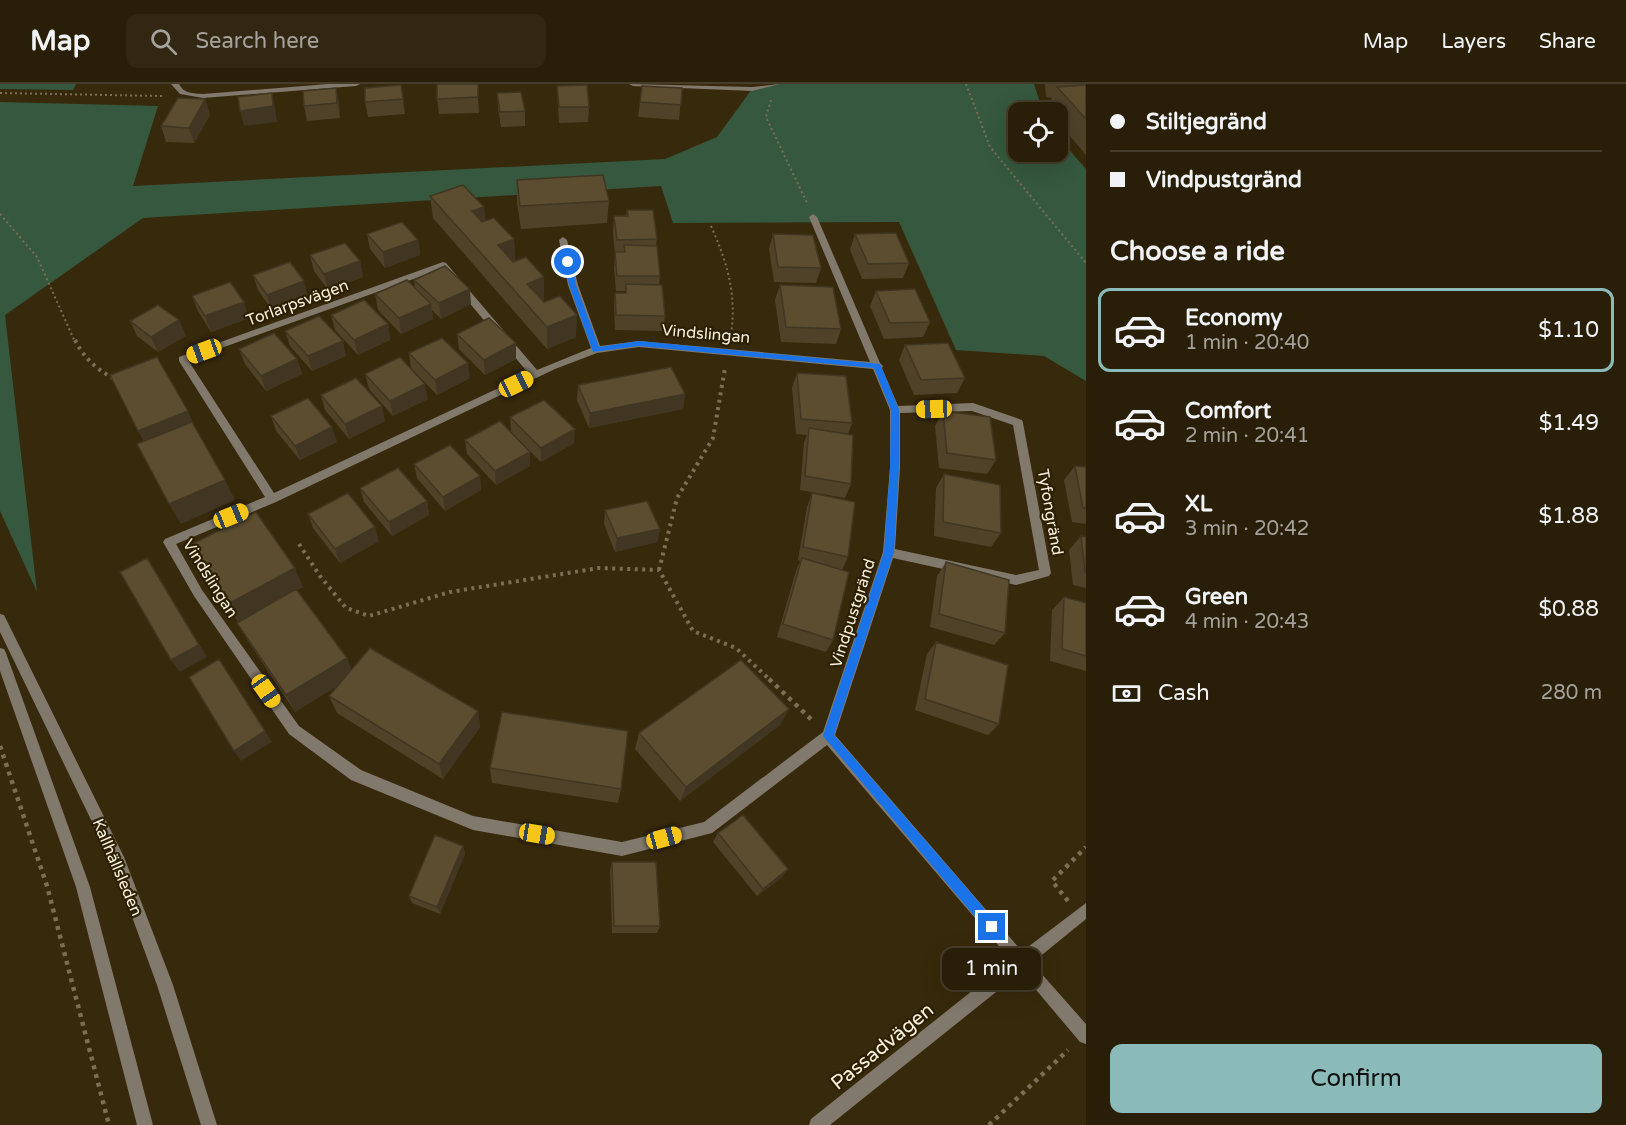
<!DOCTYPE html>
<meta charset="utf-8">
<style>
:root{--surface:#291f08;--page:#312712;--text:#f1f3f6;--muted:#a5a29c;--line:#453d29;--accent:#8bbbb9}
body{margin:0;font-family:"Varela Round",sans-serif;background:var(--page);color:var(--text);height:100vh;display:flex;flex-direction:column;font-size:22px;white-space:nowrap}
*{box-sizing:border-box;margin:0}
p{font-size:20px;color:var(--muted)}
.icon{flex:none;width:33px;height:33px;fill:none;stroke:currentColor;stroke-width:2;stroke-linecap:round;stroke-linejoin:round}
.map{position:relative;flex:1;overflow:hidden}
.drawer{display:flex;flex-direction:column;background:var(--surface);width:540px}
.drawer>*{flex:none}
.hud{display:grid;align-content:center;height:132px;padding:0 24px;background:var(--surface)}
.buttons{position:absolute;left:1008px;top:18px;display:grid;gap:12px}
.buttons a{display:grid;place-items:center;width:60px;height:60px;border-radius:12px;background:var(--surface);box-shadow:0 6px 24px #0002,0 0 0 2px var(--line);font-size:30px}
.end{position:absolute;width:27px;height:27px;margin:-14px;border:8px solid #1a73e8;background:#fff;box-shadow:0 0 0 3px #fff}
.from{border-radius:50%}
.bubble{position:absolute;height:42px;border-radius:12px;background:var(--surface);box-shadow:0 6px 24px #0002,0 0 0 2px var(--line);font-size:20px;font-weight:600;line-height:42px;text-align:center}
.car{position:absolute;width:18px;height:36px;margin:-18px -9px;border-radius:8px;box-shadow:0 0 4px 2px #0007;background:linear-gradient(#f5c518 24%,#345 0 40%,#f5c518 0 76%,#345 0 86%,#f5c518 0)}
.hud b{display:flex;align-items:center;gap:21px;height:57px;font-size:22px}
.hud b+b{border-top:2px solid var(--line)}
.hud i{width:15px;height:15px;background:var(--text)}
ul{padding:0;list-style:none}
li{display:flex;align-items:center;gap:18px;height:84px;margin:0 12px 9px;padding:0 12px;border:3px solid transparent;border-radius:12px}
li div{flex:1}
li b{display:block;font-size:22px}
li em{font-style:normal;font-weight:600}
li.current{border-color:var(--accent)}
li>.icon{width:54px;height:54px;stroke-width:1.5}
h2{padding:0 24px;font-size:27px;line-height:72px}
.pay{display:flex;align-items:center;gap:15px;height:66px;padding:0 24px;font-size:22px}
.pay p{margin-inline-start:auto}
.cta{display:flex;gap:12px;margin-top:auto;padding:12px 24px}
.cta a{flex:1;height:69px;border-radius:12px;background:var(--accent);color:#111;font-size:24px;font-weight:600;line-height:69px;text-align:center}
header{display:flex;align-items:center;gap:36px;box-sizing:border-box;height:84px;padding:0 30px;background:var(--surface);border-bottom:2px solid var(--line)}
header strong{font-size:28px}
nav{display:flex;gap:33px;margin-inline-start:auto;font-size:21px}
.search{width:420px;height:54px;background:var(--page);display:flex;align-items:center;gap:15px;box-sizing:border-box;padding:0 21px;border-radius:12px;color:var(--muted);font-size:22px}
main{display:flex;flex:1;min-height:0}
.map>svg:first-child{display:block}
.green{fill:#35583e}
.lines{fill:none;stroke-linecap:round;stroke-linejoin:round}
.path-far2{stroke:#7a6e55;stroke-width:2;stroke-dasharray:2 3;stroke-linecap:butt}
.path-far1{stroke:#7a6e55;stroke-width:4;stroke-dasharray:3 4.5;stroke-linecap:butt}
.path{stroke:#7a6e55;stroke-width:4.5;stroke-dasharray:4 5;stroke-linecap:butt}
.minor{fill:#81796c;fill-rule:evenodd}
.tertiary{fill:#81796c;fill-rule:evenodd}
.wall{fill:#4f4229}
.shaded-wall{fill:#403622}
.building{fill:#5c4d30;stroke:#403622;stroke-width:1.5}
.route{fill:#1a73e8}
.labels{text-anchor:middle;stroke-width:4.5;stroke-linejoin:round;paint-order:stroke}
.street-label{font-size:16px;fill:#f9f0df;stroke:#2c1f02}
.near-street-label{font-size:20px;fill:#f9f0df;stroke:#2c1f02}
</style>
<header>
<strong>Map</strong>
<div class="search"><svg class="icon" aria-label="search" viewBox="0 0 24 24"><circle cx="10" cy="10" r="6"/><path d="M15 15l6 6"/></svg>Search here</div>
<nav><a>Map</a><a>Layers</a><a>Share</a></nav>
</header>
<main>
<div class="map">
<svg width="1086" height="1041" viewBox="0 0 1086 1041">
<rect width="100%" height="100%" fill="#37290b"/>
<path class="green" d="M0,0H76L73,6L0,5Z
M776,0H1034L1043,28H1018V68H1058V53L1086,85V297L1044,272L956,266L899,138L673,139L661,102L143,134L5,231L37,508L0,427V18L158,22L133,102L665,75L717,53L752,5Z"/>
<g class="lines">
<path class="path-far2" d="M966,0L990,63L1086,179
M0,9L162,12
M771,16L766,33L807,119
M0,130L37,173L75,258
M711,142C727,178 737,210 731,250"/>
<path class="path-far1" d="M75,256C84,274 97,286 115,295
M299,460L320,492L346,524L369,532L450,508L599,484L659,486L693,547L736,564L770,596
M659,486L677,414L713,354L725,284"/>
<path class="path" d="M769,595L812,636
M0,662L47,802L109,1041
M1068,817L1052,797L1086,763
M989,1041L1068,966"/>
<path class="minor" d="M171,0H179C184,10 193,9 203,10L328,0H360L356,2L203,14L180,10Z
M629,0L752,3L780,0L752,7L633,2Z
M813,130L817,133L880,279L883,282L882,284L898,322L973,319L1022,336L1023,339L1051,489L1049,492L1016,501L893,474L835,651L1026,872L1029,877L1026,882L1021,885L1016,882L827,661L712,749L622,772L473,746L351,696L289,650L194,512L163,458L165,455L265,413L179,277V273L443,178L446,179L537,286L591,264L568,201L559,156L563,153L567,156L578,201L600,262L639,257L870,278L809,133ZM441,185L529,290L274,409L188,276ZM639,263L873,285L890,326V384L883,468L823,648L704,738L622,758L473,732L361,686L299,642L202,506L176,460L276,418L555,285L597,269ZM972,327L1013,341L1039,486L1016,491L895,465L900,384V329Z"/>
<path class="tertiary" d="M0,530L4,531L124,773L173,901L217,1041H201L157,901L113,781L0,548Z
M0,564L4,565L6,569L90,803L153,1041H137L76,803L0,587Z
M1086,819V835L1032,879L1086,940V960L1080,958L1021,888L830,1041H809L811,1035L1016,872Z"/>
</g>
<path class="wall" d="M1045,0H1086V71L1058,38V28H1050L1047,25L1052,14L1046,13Z
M401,1L405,30L368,33L365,18Z
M557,2L589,23L588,38L559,39Z
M336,4L339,19L340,34L307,37L304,22Z
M682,4L679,36L638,33L640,18Z
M497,9L525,27V42L501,43L498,24Z
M478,13L479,29L439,30L437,15Z
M205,15L210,31L194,59L166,58L161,42Z
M517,96L609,117L607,139L521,145L517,119Z
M430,112L484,123L485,137L514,155L515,177L544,193V216H542L576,253L547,265L433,134Z
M627,126L657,155L656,162L660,192L659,201L665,232L663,247L615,246L614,224L615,209H625V207H616L614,184L615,170L613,148L614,132H626Z
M367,150L418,156L420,171L385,184L370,165Z
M773,150L821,184L816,199L774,198L769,165Z
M855,150L909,179L903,194L862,195L850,166Z
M310,171L360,177L363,193L328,206L314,187Z
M253,191L308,213L272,226L258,206Z
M414,196L471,220L441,235L432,226L433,235L401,250L378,226L375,210L415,205Z
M780,201L841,245L836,260L781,258L775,216Z
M876,207L930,238L923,253L884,255L870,222Z
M192,212L249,234L211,248L198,227Z
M331,231L388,240L390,256L358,271L335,246Z
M179,236L186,252L158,268L137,252L130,237Z
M285,247L346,272L312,287L290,262Z
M457,250L516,275L485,291L459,265Z
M905,261L965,294L957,309L914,311L899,276Z
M239,265L297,275L302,290L266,307L245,280Z
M409,269L470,294L437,311L411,284Z
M797,289L852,339L848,350L851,400L845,414L800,406L804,358L807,351L796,350L792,304Z
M365,290L428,315L393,332L369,305Z
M578,301L685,310L683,325L589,344L577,316Z
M321,311L385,337L349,355L325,326Z
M943,327L996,376L987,390L939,384L935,342Z
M271,332L337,358L300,376L276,347Z
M510,333L574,359L541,378L511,348Z
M465,356L530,368V382L496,401L467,370Z
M414,380L480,392L481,406L445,427L417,394Z
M1075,382L1086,383V440L1072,438L1064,396Z
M944,390L1001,449L991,463L934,452L936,404Z
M360,404L427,417L429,431L392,452L364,418Z
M812,409L848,473L842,486L833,556L826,568L777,553L796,487L800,477L798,476L807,423Z
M605,426L660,445L657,458L615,468L604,440Z
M308,430L379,457L340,479L313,444Z
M1081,452L1086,453V504L1073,501L1069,466Z
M190,461L303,503L297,506L347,574L351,586L478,627L480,643L443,695L337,629L329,612L338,601L295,628L248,557L237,539L238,538L202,481Z
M946,478L1005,549L994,561L930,543L937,492Z
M1064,513L1086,519V587L1050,577L1052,526Z
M936,558L999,640L988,651L915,626L927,570Z
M780,641L680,717L635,665L639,649Z
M490,684L621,705L618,719L492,699Z
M718,749L788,785L782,793L757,812L713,758Z
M463,762L465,770L440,830L412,819L409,812Z
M612,778L660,842L657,849H612L610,786Z"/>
<path class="shaded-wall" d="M336,4L339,19L340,34L337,19Z
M272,9L275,24L277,38L244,42L240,27Z
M205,15L210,31L194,59L189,44Z
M484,123L485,146L472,127Z
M514,155L515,178L499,184L498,161Z
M418,156L420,171L385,184L383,168Z
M360,177L363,193L328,206L324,190Z
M544,193V216L528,222L527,200Z
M304,197L308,213L272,226L267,211Z
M470,205L471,220L441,235L439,219Z
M244,218L249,234L211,248L205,232Z
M431,220L433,235L401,250L399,234Z
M577,231L576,253L547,265V243Z
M179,236L186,252L158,268L151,253Z
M388,240L390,256L358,271L354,256Z
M343,257L346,272L312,287L308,272Z
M516,259V275L485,291L484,276Z
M297,275L302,290L266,307L261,292Z
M468,279L470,294L437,311L435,296Z
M425,300L428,315L393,332L390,317Z
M685,310L683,325L589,344L590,329Z
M382,322L385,337L349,355L345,340Z
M188,327L198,349L150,368L138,347Z
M332,343L337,358L300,376L295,362Z
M575,345L574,359L541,378V364Z
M530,368V382L496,401L495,387Z
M480,392L481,406L445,427L443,413Z
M225,396L235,416L181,440L169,420Z
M427,417L429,431L392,452L389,438Z
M375,443L379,457L340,479L335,465Z
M660,445L657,458L615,468L617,454Z
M147,474L207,573L180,588L171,576Z
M295,484L303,503L238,538L228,520Z
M347,574L354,592L295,628L286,611Z
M789,625L780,641L680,717L686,703Z
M478,627L480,643L443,695L439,680Z
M265,647L272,658L241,677L234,667Z
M463,762L465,770L440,830L437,823Z
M788,785L782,793L757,812L763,805Z"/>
<path class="building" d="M437,0H478V13L437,15Z
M401,1L403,15L365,18V4Z
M587,1L589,23H559L557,2Z
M1086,1V35L1057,3Z
M642,2L682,4L681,21L640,18Z
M336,4L337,19L304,22L303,7Z
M521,8L525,27L500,28L497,9Z
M272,9L273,22L240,27L238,13Z
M178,14L205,15L189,44L161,42Z
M603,91L609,117L520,122L517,96Z
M463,101L484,123L472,127L482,138L494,134L514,155L498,161L513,178L526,173L544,193L527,200L544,218L560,212L577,231L547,243L430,112Z
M627,126H653L657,155L617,156L614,132H628Z
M402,138L418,156L383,168L367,150Z
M896,149L909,179L868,180L855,150Z
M773,150L813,151L821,184L778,183Z
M345,159L360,177L324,190L310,171Z
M624,161L657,162L660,192H617L615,168H625Z
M290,178L304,197L267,211L253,191Z
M445,182L470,205L439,219L414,196Z
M407,196L431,220L399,234L375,210Z
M230,198L244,218L205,232L192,212Z
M626,200L662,201L665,232L616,231L615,209H626Z
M780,201L833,203L841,245L786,243Z
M915,205L930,238L890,239L876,207Z
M364,216L388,240L354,256L331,231Z
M158,221L179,236L151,253L130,237Z
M319,232L343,257L308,272L285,247Z
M489,234L516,259L484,276L457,250Z
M274,249L297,275L261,292L239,265Z
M442,254L468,279L435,296L409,269Z
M948,259L965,294L921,296L905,261Z
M157,273L188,327L138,347L110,291Z
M400,273L425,300L390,317L365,290Z
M671,283L685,310L590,329L578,301Z
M797,289L846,292L852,339L801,335Z
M356,294L382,322L345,340L321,311Z
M308,314L332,343L295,362L271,332Z
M544,316L575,345L541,364L510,333Z
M943,327L990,333L996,376L947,369Z
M500,337L530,368L495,387L465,356Z
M192,338L225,396L169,420L137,360Z
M809,344L853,351L851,400L805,392Z
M450,361L480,392L443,413L414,380Z
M1075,382L1086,383V424H1083Z
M398,384L427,417L389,438L360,404Z
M944,390L1000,401L1001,449L943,438Z
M348,409L375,443L335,465L308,430Z
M812,409L855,418L848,473L803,463Z
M647,417L660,445L617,454L605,426Z
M256,428L295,484L228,520L190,461Z
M1081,452L1086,453V488H1085Z
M147,474L199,561L171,576L120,488Z
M802,474L849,488L833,556L783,540Z
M946,478L1009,496L1005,549L939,530Z
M296,505L347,574L286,611L237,539Z
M1064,513L1086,519V572L1062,565Z
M936,558L1008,581L999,640L925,615Z
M370,564L478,627L439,680L329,612Z
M219,575L265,647L234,667L189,593Z
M741,576L789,625L686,703L639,649Z
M502,628L628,647L621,705L490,684Z
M743,731L788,785L763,805L718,749Z
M435,751L463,762L437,823L409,812Z
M612,778H656L660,842H614Z"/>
<path class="route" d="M568,176L572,178L576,201L599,263L639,257L880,280L899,326V384L894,468L834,651L996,838V847H987L823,652L884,468L890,384L891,326L874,284L639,262L593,268L569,201L564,178Z"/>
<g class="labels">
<g class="street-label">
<text transform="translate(297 218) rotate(-20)" y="6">Torlarpsvägen</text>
<text transform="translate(706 249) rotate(5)" y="6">Vindslingan</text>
<text transform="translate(1051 428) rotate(80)" y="6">Tyfongränd</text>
<text transform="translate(211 494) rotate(58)" y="6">Vindslingan</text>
<text transform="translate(852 529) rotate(-72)" y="6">Vindpustgränd</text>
<text transform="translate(118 783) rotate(67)" y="6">Kallhällsleden</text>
</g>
<g class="near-street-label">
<text transform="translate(882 962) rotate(-39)" y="7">Passadvägen</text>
</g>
</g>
</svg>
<div class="buttons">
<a><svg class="icon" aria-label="locate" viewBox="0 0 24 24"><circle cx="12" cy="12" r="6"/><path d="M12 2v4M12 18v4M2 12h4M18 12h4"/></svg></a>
</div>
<i class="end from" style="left:568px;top:178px"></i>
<i class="end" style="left:992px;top:843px"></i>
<div class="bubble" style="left:942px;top:864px;width:99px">1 min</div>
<i class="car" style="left:204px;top:267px;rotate:250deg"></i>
<i class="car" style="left:516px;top:300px;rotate:64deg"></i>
<i class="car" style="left:934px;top:325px;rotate:268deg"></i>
<i class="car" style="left:231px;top:432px;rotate:68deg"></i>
<i class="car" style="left:266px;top:607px;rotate:145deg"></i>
<i class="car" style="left:537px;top:750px;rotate:100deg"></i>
<i class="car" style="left:664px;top:754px;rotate:75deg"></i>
</div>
<section class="drawer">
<div class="hud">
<b><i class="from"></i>Stiltjegränd</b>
<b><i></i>Vindpustgränd</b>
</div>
<h2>Choose a ride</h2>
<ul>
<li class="current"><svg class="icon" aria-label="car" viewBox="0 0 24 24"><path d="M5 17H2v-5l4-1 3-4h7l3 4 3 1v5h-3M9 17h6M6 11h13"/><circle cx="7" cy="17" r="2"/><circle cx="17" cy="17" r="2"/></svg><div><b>Economy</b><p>1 min · 20:40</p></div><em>$1.10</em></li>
<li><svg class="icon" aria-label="car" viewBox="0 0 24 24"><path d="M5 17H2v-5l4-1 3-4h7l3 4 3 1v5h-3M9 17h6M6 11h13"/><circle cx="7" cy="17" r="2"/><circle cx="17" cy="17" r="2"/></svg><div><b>Comfort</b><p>2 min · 20:41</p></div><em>$1.49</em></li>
<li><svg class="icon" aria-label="car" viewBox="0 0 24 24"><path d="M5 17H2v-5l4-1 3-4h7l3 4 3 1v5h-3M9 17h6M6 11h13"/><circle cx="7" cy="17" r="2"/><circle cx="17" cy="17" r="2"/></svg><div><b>XL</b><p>3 min · 20:42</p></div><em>$1.88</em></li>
<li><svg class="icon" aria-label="car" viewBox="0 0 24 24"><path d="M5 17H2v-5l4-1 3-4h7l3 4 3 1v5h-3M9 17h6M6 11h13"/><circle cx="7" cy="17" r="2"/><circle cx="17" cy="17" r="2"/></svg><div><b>Green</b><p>4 min · 20:43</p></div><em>$0.88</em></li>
</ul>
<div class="pay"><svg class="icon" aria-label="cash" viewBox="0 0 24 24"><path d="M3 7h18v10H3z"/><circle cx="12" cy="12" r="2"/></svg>Cash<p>280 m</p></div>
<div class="cta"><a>Confirm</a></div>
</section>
</main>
